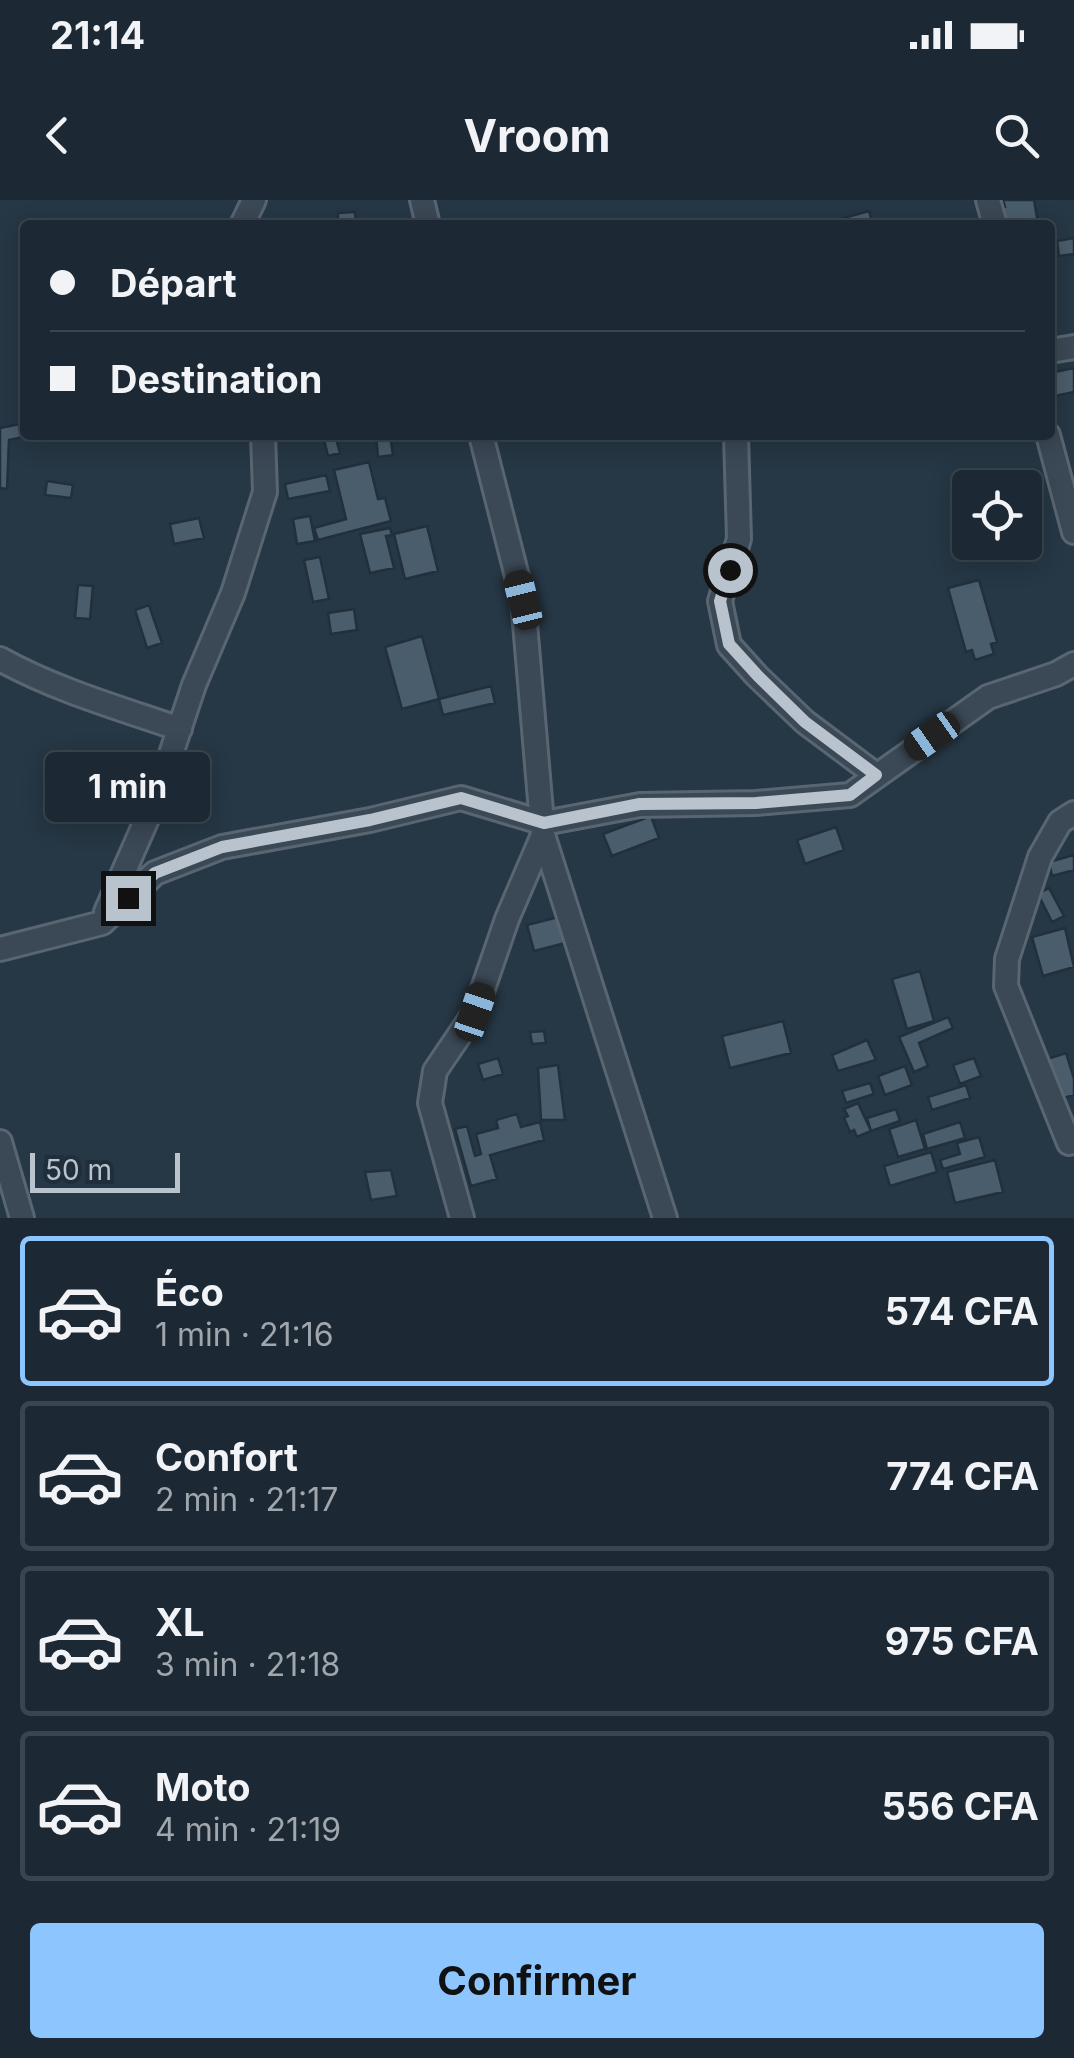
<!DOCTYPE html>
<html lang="fr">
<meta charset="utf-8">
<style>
:root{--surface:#1c2934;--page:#25313c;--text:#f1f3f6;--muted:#a0a6ac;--line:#3a454f;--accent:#8dc6fe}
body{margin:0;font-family:Inter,sans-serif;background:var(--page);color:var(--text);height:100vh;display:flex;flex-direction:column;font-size:38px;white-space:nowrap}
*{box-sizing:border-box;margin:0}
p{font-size:32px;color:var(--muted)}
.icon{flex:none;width:55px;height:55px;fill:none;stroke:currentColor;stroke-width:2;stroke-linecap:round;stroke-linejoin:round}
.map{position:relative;height:1018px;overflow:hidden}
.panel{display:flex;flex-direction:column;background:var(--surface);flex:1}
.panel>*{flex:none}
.banner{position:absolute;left:20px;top:20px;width:1035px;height:220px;border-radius:10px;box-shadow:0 5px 25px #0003,0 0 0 2px var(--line);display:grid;align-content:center;height:220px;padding:0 30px;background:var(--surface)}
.buttons{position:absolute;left:952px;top:270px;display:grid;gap:20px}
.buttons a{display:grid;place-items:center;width:90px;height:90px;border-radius:10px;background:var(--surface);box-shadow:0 5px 25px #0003,0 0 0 2px var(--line);font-size:50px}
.scale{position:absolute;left:30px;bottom:25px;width:150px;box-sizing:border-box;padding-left:10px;border:5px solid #b8c3ce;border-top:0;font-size:28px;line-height:35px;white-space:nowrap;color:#b8c3ce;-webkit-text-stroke:8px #1f2e3a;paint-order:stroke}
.end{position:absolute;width:45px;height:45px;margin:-22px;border:12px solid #b8c3ce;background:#111;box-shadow:0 0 0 5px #111}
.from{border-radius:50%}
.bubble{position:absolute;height:70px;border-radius:10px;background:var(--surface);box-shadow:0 5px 25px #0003,0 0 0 2px var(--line);font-size:32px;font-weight:700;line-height:70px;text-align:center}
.car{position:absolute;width:30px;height:60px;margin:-30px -15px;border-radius:12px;box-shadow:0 0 8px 2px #0007;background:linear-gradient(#222 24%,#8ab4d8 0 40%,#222 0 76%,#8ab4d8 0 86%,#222 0)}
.banner b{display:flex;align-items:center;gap:35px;height:95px;font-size:38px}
.banner b+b{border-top:2px solid var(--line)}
.banner i{width:25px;height:25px;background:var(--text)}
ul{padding:18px 0 0;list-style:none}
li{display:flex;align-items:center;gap:30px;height:150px;margin:0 20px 15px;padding:0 10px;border:5px solid var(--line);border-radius:10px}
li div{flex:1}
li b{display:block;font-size:38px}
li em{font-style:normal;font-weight:700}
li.current{border-color:var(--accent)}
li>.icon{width:90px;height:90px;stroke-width:1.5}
.action{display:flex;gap:20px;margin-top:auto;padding:20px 30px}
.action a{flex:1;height:115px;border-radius:10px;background:var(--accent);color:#111;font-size:40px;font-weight:700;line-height:115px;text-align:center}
.status{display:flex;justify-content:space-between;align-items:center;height:70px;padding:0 50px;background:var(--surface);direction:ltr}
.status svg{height:28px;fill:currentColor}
header{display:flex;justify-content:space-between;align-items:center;height:130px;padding:0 30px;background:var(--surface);font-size:45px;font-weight:700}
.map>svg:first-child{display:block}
.building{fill:#4a5d6c;stroke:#21303c;stroke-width:2.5}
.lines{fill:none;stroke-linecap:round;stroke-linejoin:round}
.minor-casing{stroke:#596672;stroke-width:28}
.minor{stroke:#3b4855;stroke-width:22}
.route{stroke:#b8c3ce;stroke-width:12}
</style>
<div class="status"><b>21:14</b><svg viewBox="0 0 49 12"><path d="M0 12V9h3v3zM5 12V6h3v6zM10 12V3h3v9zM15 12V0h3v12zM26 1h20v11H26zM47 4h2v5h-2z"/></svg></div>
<header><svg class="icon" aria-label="back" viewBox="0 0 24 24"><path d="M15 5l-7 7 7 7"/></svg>Vroom<svg class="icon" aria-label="search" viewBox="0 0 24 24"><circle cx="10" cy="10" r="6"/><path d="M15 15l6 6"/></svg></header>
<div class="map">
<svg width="1074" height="1018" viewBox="0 0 1074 1018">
<rect width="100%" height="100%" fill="#263745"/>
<path class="building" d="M1003,0H1034L1038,23L1032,25L1003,24L999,8L1005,7Z
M869,11L873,25H819Z
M355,12L356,25H338V13Z
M1074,38V54L1059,56L1057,41Z
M1074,168V192L1055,196L1050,173Z
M25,223V235H33L9,240L7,289L0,288V228Z
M323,235H335L340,253L328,256Z
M376,235H390L393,255L378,257Z
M369,262L378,299L385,298L391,321L318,340L314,328L346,319L334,270Z
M326,275L330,291L288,299L285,284Z
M47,281L73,285L71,298L45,295Z
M310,316L315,341L297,344L293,319Z
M199,318L204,338L174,344L170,324Z
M427,326L438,371L405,379L394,334Z
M390,328L392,335L386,336L394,368L370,373L360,334Z
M320,357L329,399L313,402L304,360Z
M979,380L997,442L991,444L994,454L975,460L972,450L966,452L948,388Z
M78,385L93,386L90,419L75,418Z
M149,405L162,443L147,448L135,410Z
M354,409L357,430L331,434L328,413Z
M422,436L439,499L402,509L385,447Z
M491,486L495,503L443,515L439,499Z
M651,616L659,638L612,656L603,634Z
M836,627L844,650L805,664L797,640Z
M1074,655V670L1052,676L1049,662Z
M1049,688L1064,716L1052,722L1038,694Z
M574,713L581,739L534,751L527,725Z
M1065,728L1074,767L1043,776L1032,737Z
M920,771L934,821L907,829L892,779Z
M948,817L953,828L919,843L928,866L914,872L899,837Z
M783,821L791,853L730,868L722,836Z
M544,831L546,843L532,844L530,832Z
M867,840L876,860L838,871L832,855Z
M1066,853L1074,879V895L1060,899L1047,859Z
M498,858L503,874L483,880L478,864Z
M974,858L981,876L960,884L953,865Z
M558,865L565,920H541L538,868Z
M905,866L912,885L885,895L878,876Z
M870,883L874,894L846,903L842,891Z
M966,885L970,898L932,910L928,897Z
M858,903L871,931L857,937L854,930L850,932L844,918L848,916L844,909Z
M896,909L900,921L871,931L867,918Z
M517,914L521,927L540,922L544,940L490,955L497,979L471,986L455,929L467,926L475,956L481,954L476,934L498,928L496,920Z
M916,920L925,949L898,957L889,929Z
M960,922L965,938L927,949L923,934Z
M979,937L985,957L943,969L940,960L960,954L957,943Z
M931,952L937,972L890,986L884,966Z
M995,960L1003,992L955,1003L947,972Z
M391,970L397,996L371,1000L365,972Z"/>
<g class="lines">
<defs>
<path id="minor" d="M422,0L428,25
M988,0L995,25
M242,25L254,0
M1050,151L1074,147
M481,235L523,400L543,635L665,1018
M736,235L739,339L720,401L729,445L757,476L805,522L876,575
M1048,235L1074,332
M0,459C56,490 119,508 180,529
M106,712L157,596L194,485L233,393L265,292L263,235
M0,749L102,723L155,673L222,647L370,620L461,598L544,623L640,605L756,603L850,595L988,497L1056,474L1074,464
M0,942L22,1018
M1069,943L1006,786L1007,759L1040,657L1060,622L1074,613
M462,1018L430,903L435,871L475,812L507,719L543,635"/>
</defs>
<use href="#minor" class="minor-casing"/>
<use href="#minor" class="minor"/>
</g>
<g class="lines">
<path class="route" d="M128,698L155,673L222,647L370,620L461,598L544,623L640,604L756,603L850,595L876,575L805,522L758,476L729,444L720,401L730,370"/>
</g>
</svg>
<div class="buttons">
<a><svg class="icon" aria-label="locate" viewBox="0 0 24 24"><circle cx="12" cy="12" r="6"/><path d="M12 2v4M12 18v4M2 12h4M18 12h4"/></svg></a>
</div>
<div class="scale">50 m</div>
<i class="end from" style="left:730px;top:370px"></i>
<i class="end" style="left:128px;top:698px"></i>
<div class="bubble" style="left:45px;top:552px;width:165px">1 min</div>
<i class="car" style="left:523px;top:400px;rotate:346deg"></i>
<i class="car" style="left:932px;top:536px;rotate:235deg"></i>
<i class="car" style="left:475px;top:812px;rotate:19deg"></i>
<div class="banner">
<b><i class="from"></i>Départ</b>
<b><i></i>Destination</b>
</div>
</div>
<section class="panel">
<ul>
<li class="current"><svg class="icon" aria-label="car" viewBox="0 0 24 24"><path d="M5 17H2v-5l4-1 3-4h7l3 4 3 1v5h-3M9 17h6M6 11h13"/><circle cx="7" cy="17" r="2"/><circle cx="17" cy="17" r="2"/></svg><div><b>Éco</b><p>1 min · 21:16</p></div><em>574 CFA</em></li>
<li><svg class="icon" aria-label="car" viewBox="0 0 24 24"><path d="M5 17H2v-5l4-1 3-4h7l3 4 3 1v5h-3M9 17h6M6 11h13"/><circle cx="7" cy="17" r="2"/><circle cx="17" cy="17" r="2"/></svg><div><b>Confort</b><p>2 min · 21:17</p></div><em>774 CFA</em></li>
<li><svg class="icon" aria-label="car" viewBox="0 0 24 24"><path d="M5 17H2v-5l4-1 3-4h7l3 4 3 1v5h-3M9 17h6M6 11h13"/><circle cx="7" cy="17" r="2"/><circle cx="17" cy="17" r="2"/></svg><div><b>XL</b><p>3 min · 21:18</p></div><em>975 CFA</em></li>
<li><svg class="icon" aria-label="car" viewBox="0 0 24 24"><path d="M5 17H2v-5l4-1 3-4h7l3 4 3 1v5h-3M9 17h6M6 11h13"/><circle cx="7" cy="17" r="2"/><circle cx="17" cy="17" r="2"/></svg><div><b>Moto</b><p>4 min · 21:19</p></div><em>556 CFA</em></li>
</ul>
<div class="action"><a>Confirmer</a></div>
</section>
